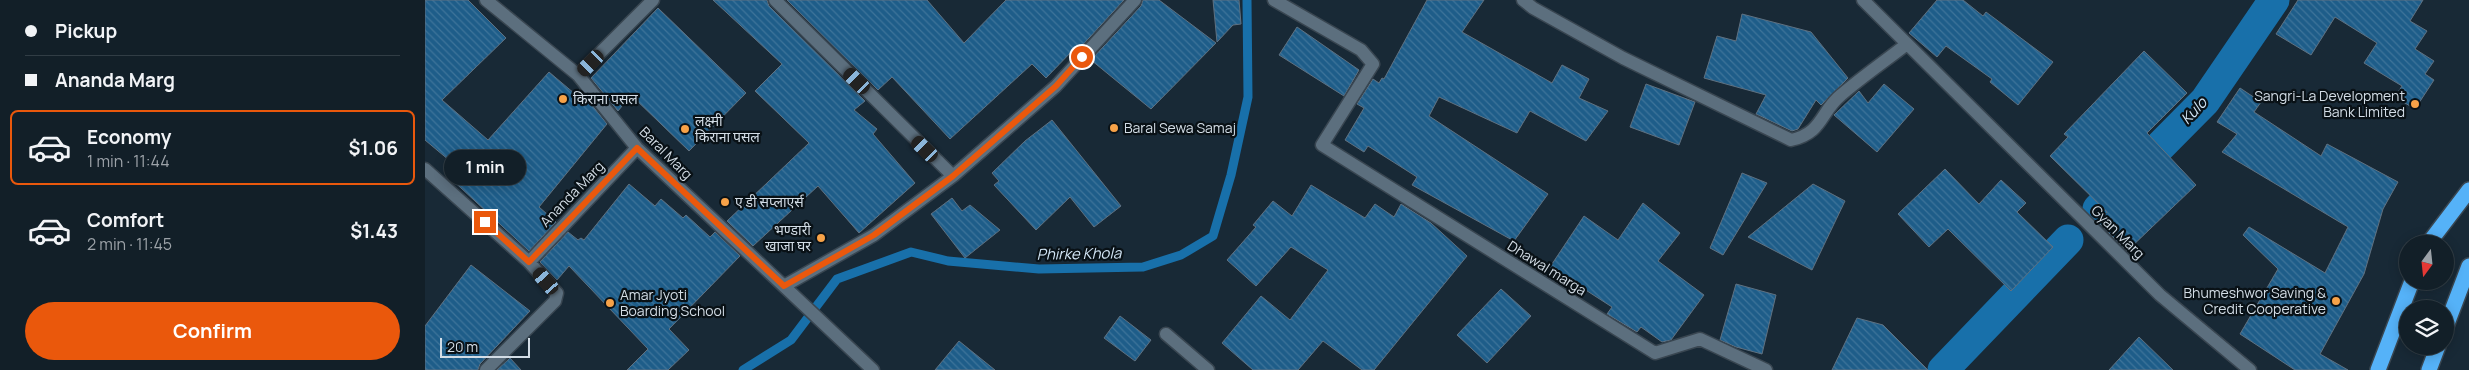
<!DOCTYPE html>
<meta charset="utf-8">
<style>
:root{--surface:#121f28;--page:#1b2730;--text:#f1f3f6;--muted:#9ca2a8;--line:#313d45;--accent:#ea580c}
body{margin:0;font-family:Manrope,"Noto Sans Devanagari",sans-serif;background:var(--page);color:var(--text);height:100vh;display:flex;flex-direction:column;font-size:19px;white-space:nowrap}
*{box-sizing:border-box;margin:0}
p{font-size:16px;color:var(--muted)}
.icon{flex:none;width:28px;height:28px;fill:none;stroke:currentColor;stroke-width:2;stroke-linecap:round;stroke-linejoin:round}
.map{position:relative;flex:1;overflow:hidden}
.panel{display:flex;flex-direction:column;background:var(--surface);width:425px}
.panel>*{flex:none}
.banner{display:grid;align-content:center;height:110px;padding:0 25px;background:var(--surface)}
.needle{width:32px;rotate:195deg}
.controls{position:absolute;left:1974px;top:235px;display:grid;gap:10px}
.controls a{display:grid;place-items:center;width:55px;height:55px;border-radius:50%;background:var(--surface);box-shadow:0 2px 12px #0003,0 0 0 1px var(--line);font-size:25px}
.scale{position:absolute;left:15px;bottom:12px;width:90px;box-sizing:border-box;padding-left:5px;border:2px solid #d3dde6;border-top:0;font-size:14px;line-height:18px;white-space:nowrap;color:#d3dde6;-webkit-text-stroke:4px #091116;paint-order:stroke}
.end{position:absolute;width:22px;height:22px;margin:-11px;border:6px solid #ea580c;background:#fff;box-shadow:0 0 0 2px #fff}
.from{border-radius:50%}
.bubble{position:absolute;height:35px;border-radius:18px;background:var(--surface);box-shadow:0 2px 12px #0003,0 0 0 1px var(--line);font-size:16px;font-weight:700;line-height:35px;text-align:center}
.car{position:absolute;width:15px;height:30px;margin:-15px -8px;border-radius:6px;box-shadow:0 0 4px 1px #0007;background:linear-gradient(#222 24%,#8ab4d8 0 40%,#222 0 76%,#8ab4d8 0 86%,#222 0)}
.banner b{display:flex;align-items:center;gap:18px;height:48px;font-size:19px}
.banner b+b{border-top:1px solid var(--line)}
.banner i{width:12px;height:12px;background:var(--text)}
ul{padding:0;list-style:none}
li{display:flex;align-items:center;gap:15px;height:75px;margin:0 10px 8px;padding:0 15px;border:2px solid transparent;border-radius:8px}
li div{flex:1}
li b{display:block;font-size:19px}
li em{font-style:normal;font-weight:700}
li.current{border-color:var(--accent)}
li>.icon{width:45px;height:45px;stroke-width:1.5}
.button{display:flex;gap:10px;margin-top:auto;padding:10px 25px}
.button a{flex:1;height:58px;border-radius:30px;background:var(--accent);color:#fff;font-size:20px;font-weight:700;line-height:58px;text-align:center}
main{display:flex;flex:1;min-height:0}
.map>svg:first-child{display:block}
.lines{fill:none;stroke-linecap:round;stroke-linejoin:round}
.stream{stroke:#1870aa;stroke-width:9}
.canal{stroke:#1870aa;stroke-width:31}
.building{fill:url(#building-back-hatch);stroke:#5f7181}
.minor-casing{stroke:#394651;stroke-width:15}
.highway-casing{stroke:#394651;stroke-width:18}
.minor{stroke:#5c6f7e;stroke-width:12}
.highway{stroke:#55b2f8;stroke-width:15}
.route{stroke:#ea580c;stroke-width:6}
.poi-dot{fill:#f7a248;stroke:#091116;stroke-width:2}
.labels{text-anchor:middle;stroke-width:4.5;stroke-linejoin:round;paint-order:stroke}
.poi-label{font-size:14px;fill:#d3dde6;stroke:#091116;text-anchor:start}
.street-label{font-size:14px;fill:#d3dde6;stroke:#091116}
.water-label{font-size:15px;font-style:italic;fill:#d4e7f7;stroke:#091116}
</style>
<main>
<section class="panel">
<div class="banner">
<b><i class="from"></i>Pickup</b>
<b><i></i>Ananda Marg</b>
</div>
<ul>
<li class="current"><svg class="icon" aria-label="car" viewBox="0 0 24 24"><path d="M5 17H2v-5l4-1 3-4h7l3 4 3 1v5h-3M9 17h6M6 11h13"/><circle cx="7" cy="17" r="2"/><circle cx="17" cy="17" r="2"/></svg><div><b>Economy</b><p>1 min · 11:44</p></div><em>$1.06</em></li>
<li><svg class="icon" aria-label="car" viewBox="0 0 24 24"><path d="M5 17H2v-5l4-1 3-4h7l3 4 3 1v5h-3M9 17h6M6 11h13"/><circle cx="7" cy="17" r="2"/><circle cx="17" cy="17" r="2"/></svg><div><b>Comfort</b><p>2 min · 11:45</p></div><em>$1.43</em></li>
</ul>
<div class="button"><a>Confirm</a></div>
</section>
<div class="map">
<svg width="2044" height="370" viewBox="0 0 2044 370">
<defs>
<pattern id="building-back-hatch" width="6" height="6" patternUnits="userSpaceOnUse" patternTransform="scale(1.25)"><rect width="6" height="6" fill="#1e5d89"/><path d="M-1 5l2 2M0 0l6 6M5-1l2 2" fill="none" stroke="#3e749a"/></pattern>
</defs>
<rect width="100%" height="100%" fill="#182936"/>
<g class="lines">
<path class="stream" d="M318,370L366,340L412,279L486,252L523,261L614,269L718,267L756,255L788,236L806,175L823,97L822,0"/>
<path class="canal" d="M1673,209L1780,101L1849,0
M1518,370L1643,240"/>
</g>
<path class="building" d="M0,0H43L81,38L17,100L63,140L124,72L150,94L154,89L182,124L114,207L131,222L104,251L23,176L31,166L0,140Z
M288,0H342L344,6L440,101L429,110L452,129L448,134L490,183L434,233L393,186L328,246L302,221L384,143L330,91L357,64Z
M362,0H502L539,43L581,0H699L653,50L651,47L621,78L607,64L525,139L467,77L453,90Z
M718,0H734L791,43L726,109L666,60L716,6Z
M788,0H814L816,24L808,25L792,42Z
M1002,0H1059L1037,32L1127,83L1137,65L1164,79L1154,98L1183,111L1161,141L1105,111L1092,133L1014,97L1004,116L1123,194L1089,241L987,185L992,177L943,146L939,152L920,140L939,108L932,104L948,79L954,83L957,78L959,79Z
M1512,0H1538L1558,16L1561,12L1628,62L1593,105L1565,82L1567,79L1521,46L1512,57L1484,33Z
M1873,0H1998L1985,21L2002,31L1990,49L2009,61L2000,74L2009,80L1990,109L1970,97L1977,86L1939,63L1952,43L1910,17L1886,55L1851,34Z
M233,8L321,93L264,151L206,95L193,111L166,78Z
M1317,14L1386,32L1423,78L1396,105L1391,100L1373,129L1367,131L1331,114L1341,95L1279,78L1292,36L1311,41Z
M872,27L934,70L919,96L854,55Z
M1719,51L1762,93L1722,133L1771,185L1702,251L1672,221L1682,212L1625,156L1643,137L1639,134Z
M1221,84L1270,102L1254,145L1205,127Z
M1459,84L1489,109L1452,152L1409,115L1434,91L1443,103Z
M1815,88L1836,102L1829,112L1896,156L1902,144L1973,182L1958,209L1939,274L1895,354L1923,370H1870L1815,334L1853,269L1818,235L1824,227L1900,273L1923,227L1797,152L1812,134L1792,122Z
M627,120L696,206L669,227L645,197L611,230L569,185L574,181L567,173L600,141Z
M1520,169L1554,204L1576,180L1601,203L1592,212L1628,247L1586,291L1523,229L1504,247L1473,214Z
M1317,173L1342,183L1298,255L1285,248Z
M204,184L230,206L236,199L258,218L261,215L285,237L290,232L315,256L244,329L264,350L243,370H202L223,349L144,266L132,280L115,262L143,232L153,240L156,238L159,240Z
M1388,184L1420,201L1387,270L1323,237Z
M886,185L940,218L950,204L969,217L976,204L1006,223L1042,256L949,370H937L898,341L873,370H828L797,343L836,296L865,320L903,270L866,247L831,286L802,260L831,227L828,225L848,201L867,216Z
M527,198L537,211L545,205L575,230L540,258L506,214Z
M1218,203L1255,233L1233,261L1279,295L1246,340L1237,342L1216,327L1212,332L1182,314L1187,307L1125,267L1159,216L1193,240Z
M46,265L105,311L55,364L53,370H0V326Z
M1311,284L1351,295L1337,354L1311,347L1295,340Z
M1076,289L1106,316L1062,363L1032,335Z
M695,316L726,340L710,361L679,338Z
M1432,318L1458,325L1503,370H1407Z
M1714,337L1748,370H1684Z
M534,341L570,370H510Z
M85,358L96,370H72Z"/>
<g class="lines">
<defs>
<path id="minor" d="M61,0L153,75L212,148L448,370
M350,0L528,176L449,235L359,286
M849,0L936,50L948,64L897,145L1230,353L1275,339L1341,370
M1098,0L1108,8L1198,58L1366,140C1398,133 1395,112 1416,95C1437,77 1460,61 1482,44
M1438,0L1735,295L1825,370
M153,75L228,0
M0,169L104,262L212,148
M528,176L631,86L710,0
M741,334L783,370
M61,370L130,301L132,293L104,262"/>
<path id="highway" d="M2003,244L2044,190
M2020,329L2044,266
M1953,370L1987,281
M2004,370L2013,346"/>
</defs>
<use href="#minor" class="minor-casing"/>
<use href="#highway" class="highway-casing"/>
<use href="#minor" class="minor"/>
<use href="#highway" class="highway"/>
</g>
<g class="lines">
<path class="route" d="M60,222L104,262L212,148L359,286L449,235L528,176L631,86L657,57"/>
</g>
<g class="poi-dot">
<circle cx="138" cy="99" r="5"/>
<circle cx="1990" cy="104" r="5"/>
<circle cx="689" cy="128" r="5"/>
<circle cx="260" cy="129" r="5"/>
<circle cx="300" cy="202" r="5"/>
<circle cx="396" cy="238" r="5"/>
<circle cx="1911" cy="301" r="5"/>
<circle cx="185" cy="303" r="5"/>
</g>
<g class="labels">
<g class="poi-label">
<text x="1980" y="101" text-anchor="end">Sangri-La Development<tspan x="1980" dy="16">Bank Limited</tspan></text>
<text x="148" y="104">किराना पसल</text>
<text x="270" y="126">लक्ष्मी<tspan x="270" dy="16">किराना पसल</tspan></text>
<text x="699" y="133">Baral Sewa Samaj</text>
<text x="310" y="207">ए डी सप्लाएर्स</text>
<text x="386" y="235" text-anchor="end">भण्डारी<tspan x="386" dy="16">खाजा घर</tspan></text>
<text x="1901" y="298" text-anchor="end">Bhumeshwor Saving &amp;<tspan x="1901" dy="16">Credit Cooperative</tspan></text>
<text x="195" y="300">Amar Jyoti<tspan x="195" dy="16">Boarding School</tspan></text>
</g>
<g class="street-label">
<text transform="translate(241 153) rotate(45)" y="5">Baral Marg</text>
<text transform="translate(147 194) rotate(-46)" y="5">Ananda Marg</text>
<text transform="translate(1693 232) rotate(45)" y="5">Gyan Marg</text>
<text transform="translate(1122 268) rotate(32)" y="5">Dhawal marga</text>
</g>
<g class="water-label">
<text transform="translate(1769 111) rotate(-47)" y="5">Kulo</text>
<text transform="translate(654 254) rotate(-1)" y="5">Phirke Khola</text>
</g>
</g>
</svg>
<div class="controls">
<a><svg class="needle" viewBox="-14 -14 28 28"><path d="M0-13l5 13h-10z" fill="#e53935"/><path d="M0 13l5-13h-10z" fill="#9ca2a8"/></svg></a>
<a><svg class="icon" aria-label="layers" viewBox="0 0 24 24"><path d="M12 4l9 5-9 5-9-5zM3 14l9 5 9-5"/></svg></a>
</div>
<div class="scale">20 m</div>
<i class="end from" style="left:657px;top:57px"></i>
<i class="end" style="left:60px;top:222px"></i>
<div class="bubble" style="left:19px;top:150px;width:82px">1 min</div>
<i class="car" style="left:166px;top:63px;rotate:225deg"></i>
<i class="car" style="left:432px;top:81px;rotate:314deg"></i>
<i class="car" style="left:500px;top:149px;rotate:314deg"></i>
<i class="car" style="left:121px;top:281px;rotate:319deg"></i>
</div>
</main>
